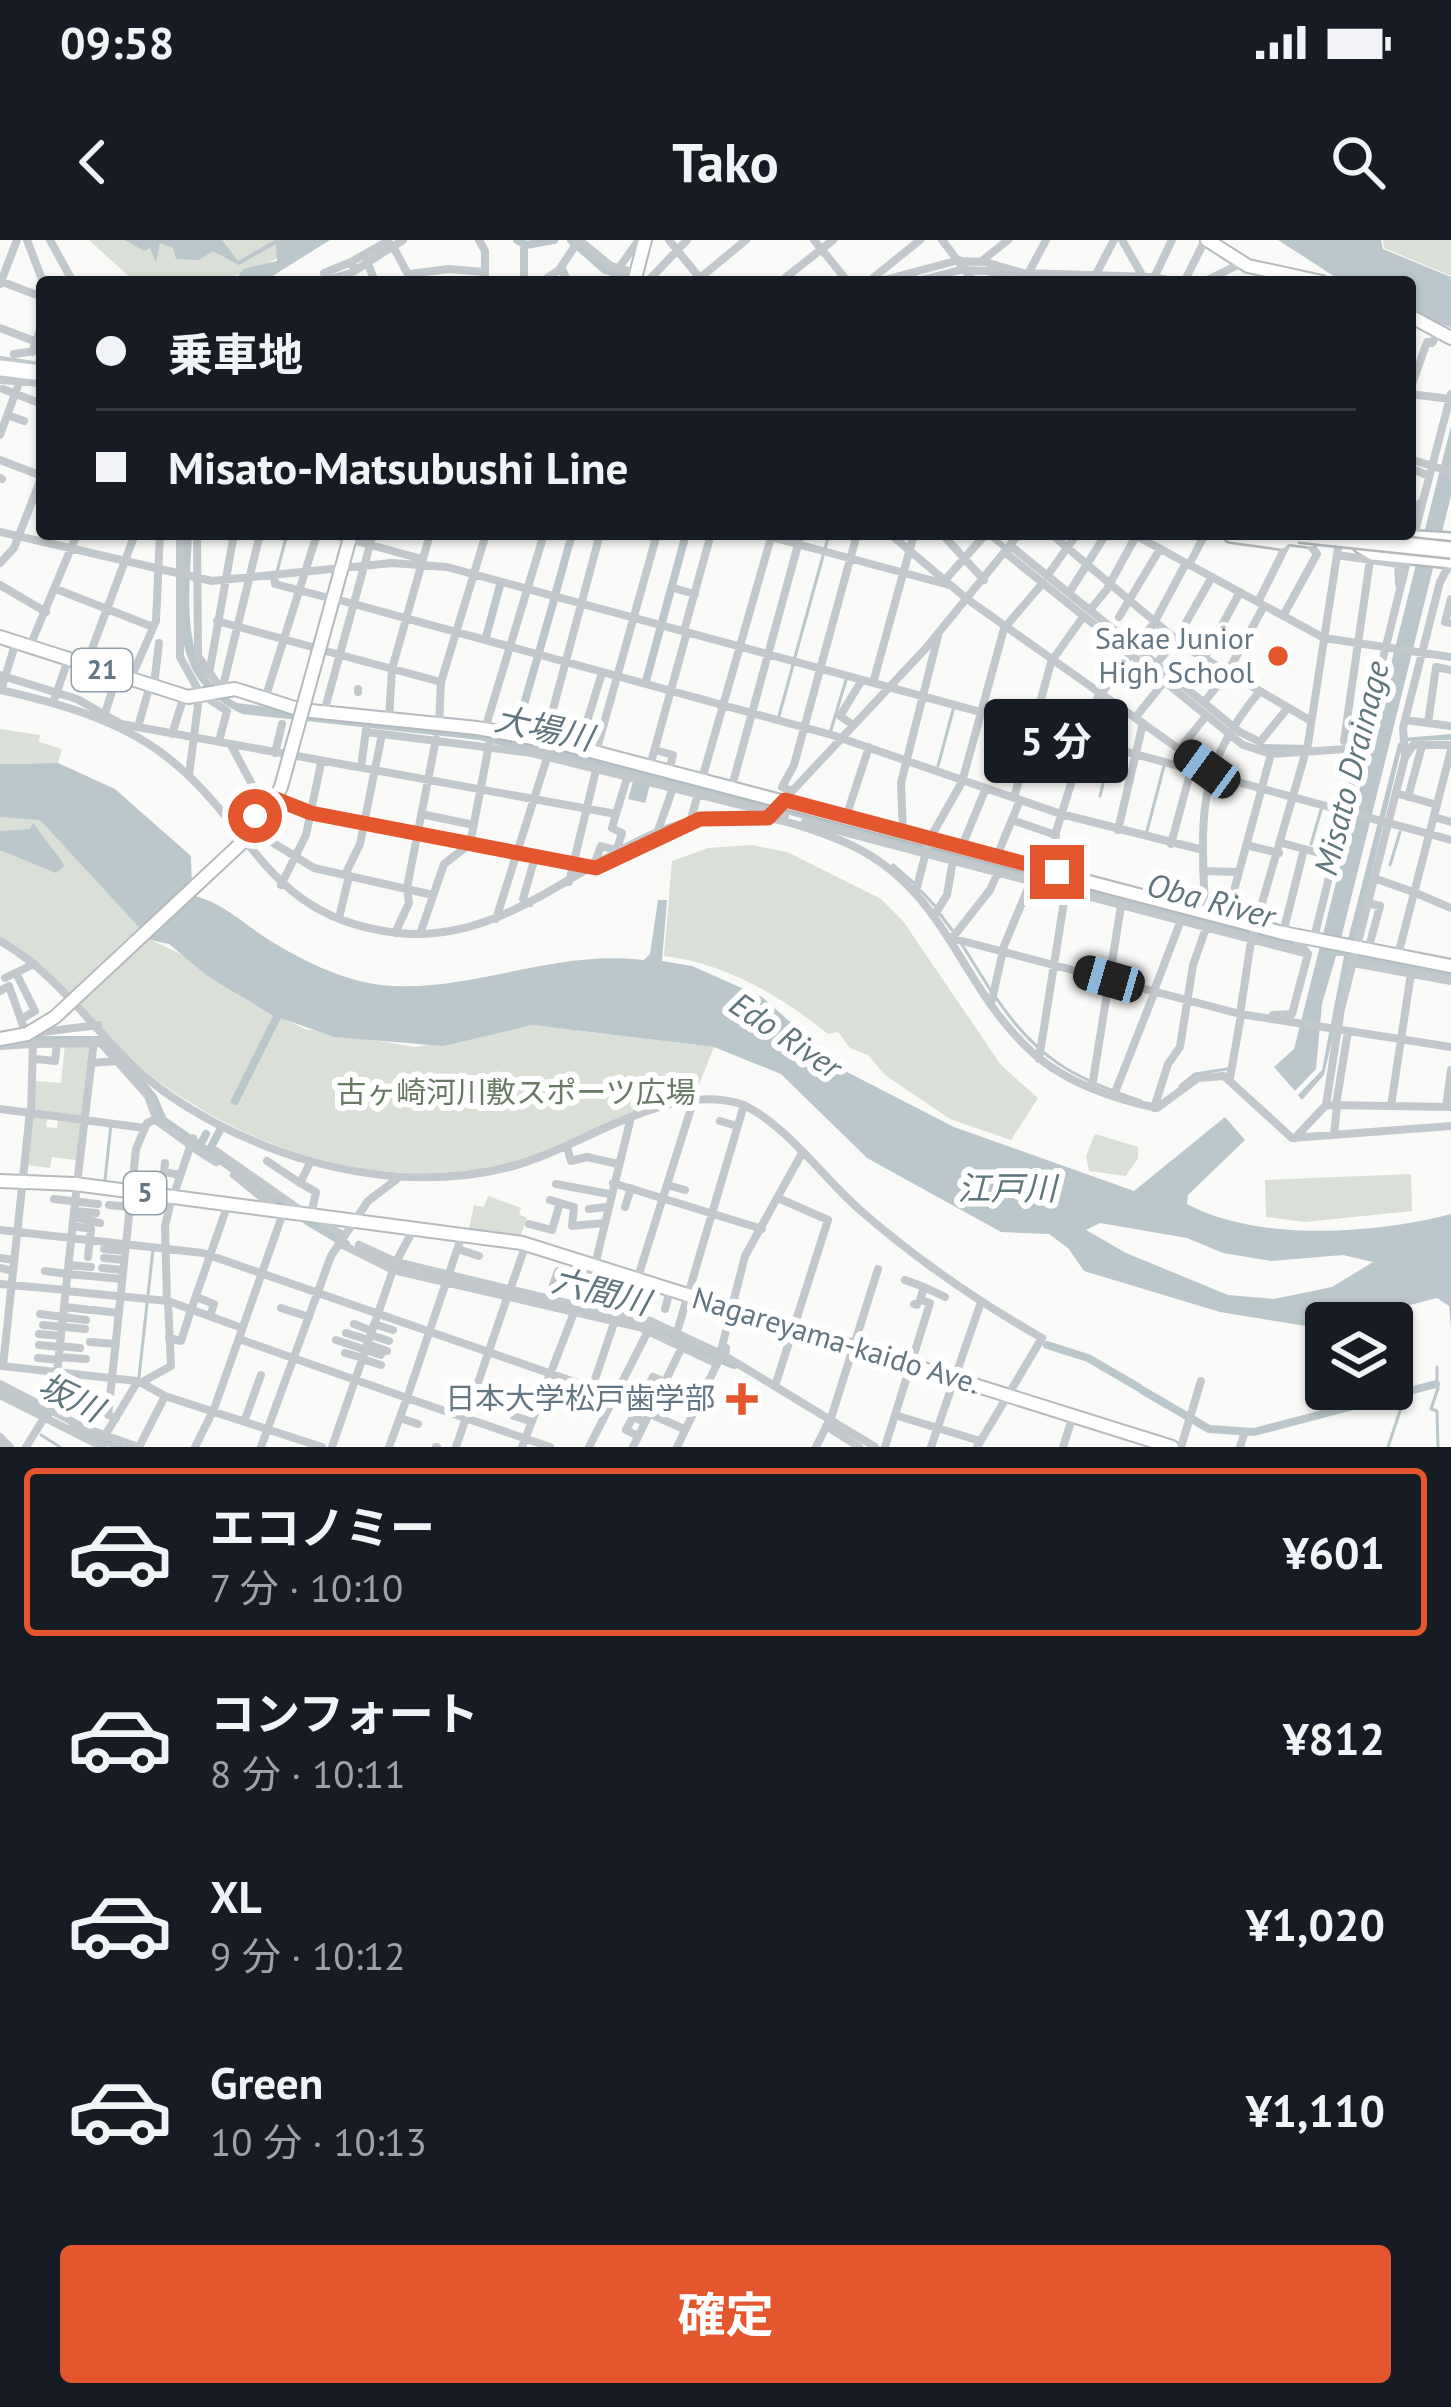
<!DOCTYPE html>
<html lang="ja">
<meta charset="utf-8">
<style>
:root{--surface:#171b24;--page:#242831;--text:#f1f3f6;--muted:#9ea1a6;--line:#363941;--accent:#e4572e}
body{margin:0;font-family:"PT Sans","Noto Sans JP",sans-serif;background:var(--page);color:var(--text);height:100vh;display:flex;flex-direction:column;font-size:45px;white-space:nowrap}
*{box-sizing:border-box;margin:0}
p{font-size:39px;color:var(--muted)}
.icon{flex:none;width:66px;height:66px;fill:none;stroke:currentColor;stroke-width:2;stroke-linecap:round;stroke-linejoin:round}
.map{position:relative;height:1207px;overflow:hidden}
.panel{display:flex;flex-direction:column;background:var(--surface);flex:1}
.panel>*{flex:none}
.banner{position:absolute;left:36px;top:36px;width:1380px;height:264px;border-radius:12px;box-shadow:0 3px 9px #0004;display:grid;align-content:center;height:264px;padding:0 60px;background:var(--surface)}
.tools{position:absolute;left:1305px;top:1062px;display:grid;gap:24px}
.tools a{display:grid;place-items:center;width:108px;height:108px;border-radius:12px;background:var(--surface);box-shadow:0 3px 9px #0004;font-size:60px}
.end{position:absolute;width:54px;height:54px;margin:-27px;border:15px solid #e4572e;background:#fff;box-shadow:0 0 0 6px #fff}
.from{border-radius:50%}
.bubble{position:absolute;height:84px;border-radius:12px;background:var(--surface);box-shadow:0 3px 9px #0004;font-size:39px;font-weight:700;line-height:84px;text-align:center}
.car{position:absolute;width:36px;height:72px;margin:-36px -18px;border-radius:15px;box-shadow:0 0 9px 3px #0007;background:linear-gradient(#222 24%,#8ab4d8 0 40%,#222 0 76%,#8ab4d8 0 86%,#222 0)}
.banner b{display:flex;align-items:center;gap:42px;height:114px;font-size:45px}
.banner b+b{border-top:3px solid var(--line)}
.banner i{width:30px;height:30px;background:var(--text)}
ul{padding:21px 0 0;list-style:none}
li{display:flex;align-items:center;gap:36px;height:168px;margin:0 24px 18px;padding:0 36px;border:6px solid transparent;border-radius:12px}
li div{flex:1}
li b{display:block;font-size:45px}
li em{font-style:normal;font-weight:700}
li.on{border-color:var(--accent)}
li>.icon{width:108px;height:108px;stroke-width:1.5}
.cta{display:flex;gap:24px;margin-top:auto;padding:24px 60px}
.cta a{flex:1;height:138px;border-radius:12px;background:var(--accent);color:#fff;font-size:48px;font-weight:700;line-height:138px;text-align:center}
.status{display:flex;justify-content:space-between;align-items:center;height:84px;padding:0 60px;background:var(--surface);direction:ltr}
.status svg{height:33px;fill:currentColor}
header{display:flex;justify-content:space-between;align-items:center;height:156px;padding:0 60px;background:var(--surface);font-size:54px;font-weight:700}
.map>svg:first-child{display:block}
.green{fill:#dadfd7}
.water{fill:#bbc7cb;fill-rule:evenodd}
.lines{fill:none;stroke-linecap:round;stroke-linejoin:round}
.stream{stroke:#bbc7cb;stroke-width:3}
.canal{stroke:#bbc7cb;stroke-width:6}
.river{stroke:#bbc7cb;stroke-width:8}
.major-casing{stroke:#b5babe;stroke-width:16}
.highway-casing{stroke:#b4b9bd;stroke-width:20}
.minor{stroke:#c3c8cc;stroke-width:8}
.major{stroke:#fff;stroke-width:12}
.highway{stroke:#fff;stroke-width:15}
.major-bridge-casing{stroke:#b5babe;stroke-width:16;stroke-linecap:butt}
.highway-bridge-casing{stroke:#b4b9bd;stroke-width:20;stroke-linecap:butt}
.major-bridge{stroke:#fff;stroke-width:12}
.highway-bridge{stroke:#fff;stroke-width:15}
.route{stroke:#e4572e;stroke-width:15}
.poi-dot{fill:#e4572e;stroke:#fff;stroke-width:4.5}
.labels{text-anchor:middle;stroke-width:12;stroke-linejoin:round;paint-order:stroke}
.shield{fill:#fff;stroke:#939fa8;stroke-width:3}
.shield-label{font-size:27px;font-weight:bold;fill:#657683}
.poi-label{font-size:30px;fill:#657683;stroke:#fff;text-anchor:end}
.park-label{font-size:30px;fill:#687a64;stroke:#fff}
.street-label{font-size:30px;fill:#657683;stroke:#fff}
.water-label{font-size:33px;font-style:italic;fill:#60757c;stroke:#fff}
</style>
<div class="status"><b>09:58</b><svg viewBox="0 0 49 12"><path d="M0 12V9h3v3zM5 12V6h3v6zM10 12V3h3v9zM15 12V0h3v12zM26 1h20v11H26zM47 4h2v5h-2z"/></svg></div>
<header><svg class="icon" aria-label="back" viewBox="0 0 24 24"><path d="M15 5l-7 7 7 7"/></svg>Tako<svg class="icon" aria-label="search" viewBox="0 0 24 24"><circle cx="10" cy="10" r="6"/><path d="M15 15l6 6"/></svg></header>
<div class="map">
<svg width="1451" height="1207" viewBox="0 0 1451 1207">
<rect width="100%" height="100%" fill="#fafaf8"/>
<path class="green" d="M89,0H300C252,46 198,42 135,42Z
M1383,0H1451V36L1384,8Z
M0,489L40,495L39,502L62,509L58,523L0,524Z
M15,575L40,579L58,594L151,700L189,718L248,761L305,789L416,807L532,785L714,807L695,855C641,863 593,897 542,914C409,958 274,923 162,844C102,802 67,733 0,698V577Z
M751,605L787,612L881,659L903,681L1001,825L1038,858L1011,900L950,879L885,835L868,815L850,808L838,792L828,794C780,755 724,723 664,716L672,621L708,608Z
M91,802L82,877L33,871L36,841L61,843L65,804Z
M32,876L47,878L46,887L57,888L58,880L81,883L76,920L52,917L50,928L27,925Z
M1095,894L1138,907V918L1126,936L1089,931L1086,916Z
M1411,934L1412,971L1305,982L1266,977L1265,940Z
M488,956L521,968L519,974L527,978L520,997L469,989L474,965L484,967Z"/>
<path class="water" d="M125,0H222L238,21L275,0H330L263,42H235L243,29L277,21L276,4L239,25L213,11L199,20L176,19L173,8L160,3L156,23L150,8L144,11Z
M1278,0H1381L1383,9L1451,37V88L1410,70V42H1343Z
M1451,186V256L1339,707L1347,703L1398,504L1404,498L1451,494V500L1409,501L1402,506L1353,710L1451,729V738L1350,722L1324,835L1302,860L1298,855L1322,830L1344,716H1336L1322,764L1316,829L1295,851L1274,827L1294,809Z
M182,294H192C190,354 176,431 237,463L543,503L1288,697L1301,710L699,551L651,541L645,563L628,559L634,538L479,500L242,474C163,436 183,369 182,294Z
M58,523L115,549L191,616L192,655C222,663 238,679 263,696C295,717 342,741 381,745C469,754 551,709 644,720L650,714L658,660H667L662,721L692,726L762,757L847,832L954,887L1134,951L1225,877L1245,900L1188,955L1187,964C1257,1002 1376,994 1451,974V1088L1449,1066L1437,1058L1410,1065L1368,1064L1306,1086L1220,1072L1084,1031L1068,1008L1049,994L1001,992L867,918L781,834L714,807L532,785L443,806L334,797L272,775L209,737L169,704L151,700L40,580L0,577V524ZM1100,983L1187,998L1223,1013L1271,1021L1343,1015L1373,1022L1332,1047L1274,1059L1228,1055L1126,1013L1086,990Z
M33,583L61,620L64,626L56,633L0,610V591L30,589Z"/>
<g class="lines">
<path class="stream" d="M989,27L1020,36
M1036,37L1152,41
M898,42L916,35
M825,309L829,294
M277,332L287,294
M795,417L823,316
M779,476L793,425
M831,490L846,440
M1051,525L1059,497
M938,526L953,470
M1205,548V537
M1100,556L1111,512
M1147,591L1164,526
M1311,604L1321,570
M893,625L915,644
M1390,625L1400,592
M921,651L935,666
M940,674L952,690
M961,703L991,751
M997,759C1038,820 1073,837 1141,861
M1180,846L1195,834L1227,829
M105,940L111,884
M1437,1127V1145
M139,1137L153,1009
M1438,1148L1431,1169L1437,1171L1438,1207
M41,1195L60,1207
M1388,1207L1406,1153"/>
<path class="canal" d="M988,294L1009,311
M1260,507L1306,508"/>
<path class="river" d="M517,0L526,5L554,0
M571,0L605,30L645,42
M556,352L572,294
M486,397L500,345
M646,441L686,294
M516,492L554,360
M31,800H105
M119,816L153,857L163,880L286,966
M235,861L281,769
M200,905L206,894
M209,911L220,890
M307,981L346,1004
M387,1023L442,1038
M626,1080L734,1125
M1047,1105L1088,1118L1138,1147
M0,1150L48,1175
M1142,1150L1209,1189L1254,1192L1436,1144
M72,1187L120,1207"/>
<defs>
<path id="major" d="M1207,0L1248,26L1322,42
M634,42L645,0
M1410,76L1451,98
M0,397L188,457L235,449L301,470L477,488L560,503L1283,693L1451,726
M322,399L351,294
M0,941L75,944L522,1003L1172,1207"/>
<path id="highway" d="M0,128L42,133
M1231,294L1281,301
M1272,294L1310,299
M1400,298L1451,301
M1361,305L1373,312L1451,320"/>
</defs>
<use href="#major" class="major-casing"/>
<use href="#highway" class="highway-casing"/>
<path class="minor" d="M27,0L43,42
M50,0L73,42
M479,0L485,11V42
M579,0L611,26L636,33
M669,0L703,42
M814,0L848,42
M942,0L974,42
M1122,0L1142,35
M394,8L412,42
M983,20L1008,0
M367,21L375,42
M959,21L985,22L1023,33L1154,37
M561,27L568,42
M618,29L639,0
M355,30L351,22L388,1L393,9
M965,30L988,31L1019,42
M1029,32L1046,0
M409,34L449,29L485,32
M1095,36L1114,0
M1155,37L1175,42
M326,39L324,33L351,22
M650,39L687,0
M0,41L42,57
M320,42L351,33L403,0
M524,42V9
M541,42L559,30L579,0
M695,42L746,0
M780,42L833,0
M868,42L920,0
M877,42L959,20
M914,42L964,29
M1021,42H1051
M1152,42L1172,0
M1184,42L1205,0
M1203,42L1242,23
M0,44L17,0
M0,88L42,104
M32,112L42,85
M14,114L42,110
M0,120L40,126
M0,140L42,143
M3,149L42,164
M1410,150L1427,102L1432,103L1438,92
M1410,154L1450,159
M8,175L24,181
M0,195L19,143
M1410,219L1451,232
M0,220L42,236
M1410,228L1429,236
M0,238L2,239
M1410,284L1419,264
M0,292L212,341L392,323L447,327L1451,600
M180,294V417L201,455
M197,294L198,416L221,449
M330,294L422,319
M890,294L967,359L1213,533
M942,294L984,340
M1051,294L1185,407L1311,481
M1133,294L1324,398L1451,417
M1414,295L1451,154
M169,296V294
M771,297L949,345
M1012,307L1240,492L1260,502L1286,470
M1007,314L1243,505L1271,514L1361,508
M1337,315L1398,324L1399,344
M0,323L14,308L42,236
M1189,325L1205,294
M1047,336L1077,294
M274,338L275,344L325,357
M945,340L985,295
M0,345L46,372
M1108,347L1136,296
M56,349L153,387
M677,349L695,354
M1069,353L1106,294
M1451,359L1445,382L1451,383
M343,361L832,495L1061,574L1203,610
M1258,362L1288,302
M1090,370L1109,347
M1283,376L1317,314L1310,305
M1119,377L1160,309
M217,381L316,408
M1006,386L1042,344
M684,391L711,294
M1176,400L1212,337
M30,406L77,294
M322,410L441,442
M1053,419L1083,377
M1204,419L1240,352
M1156,424L1176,400
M86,425L135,294
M1227,433L1264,366
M209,434L234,294
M0,435L77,459L121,484L616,574L612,588L622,593L615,615
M131,438L156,381L160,294
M873,443L914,294
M154,445L159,403
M1183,446L1204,419
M358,449V452
M0,450C58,463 120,480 167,517C256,587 266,679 398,693C523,706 602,589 718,576C761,571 803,585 842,601C947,645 957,745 1033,813C1065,842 1116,860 1157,868L1198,838L1224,836L1292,898L1451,886
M1,450L16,402
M222,450L260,294
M1101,454L1154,383L1186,323
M204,456L227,471L219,501
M265,459L317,294
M1204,462L1228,433
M53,463L68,420
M324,472L373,294
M1135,478L1164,442
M389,479L392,429L430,294
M103,480L117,435
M1405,480L1451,486
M1428,483L1436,427L1451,430
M439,484L441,442L486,294
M853,485L840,476L862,440
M138,487L150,445
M485,489L544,294
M366,492L532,513L785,576
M172,494L184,456
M1344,501L1370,320
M560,503L562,492L549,484L600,294
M231,505L255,550L311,573L596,628
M579,507L602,433
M1180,509L1206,476
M655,510L673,515L669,531
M596,512L657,294
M275,513L282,484
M1406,516L1413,505H1451
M650,526L687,392
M361,527L366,490
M189,535L199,457
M702,539L772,294
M732,546L801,294
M792,551L782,547L794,525L857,294
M1396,553L1437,565
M1408,557L1422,506
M1014,558L1052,419
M781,563L926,408L1019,294
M421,574L474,585
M616,574L627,538
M846,577L869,507
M1434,577L1451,582
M1012,580L1056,595
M690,582L698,554
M805,582L1308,714
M249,588L314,628L433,655
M1118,590L1143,483
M247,591L263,554
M903,592L901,543L938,396
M656,596L673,548
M1282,603L1334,617
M1171,604L1191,530
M1246,605L1279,613
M962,606L986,548
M997,616L1020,560
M594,625L601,606L616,610
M1054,631L1056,592L1099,453
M1203,631L1239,632
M345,635L360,604L382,494
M1374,638L1416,653
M569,642L596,530
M281,645L306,595L321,523
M916,651L929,600L962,542L1005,385
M1416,653L1451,668
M530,663L523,659L535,617
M1368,663L1380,666L1368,710
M1205,671C1201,576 1196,529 1259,452
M935,674L947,655L953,620
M339,678L349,636
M496,679L552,502
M1257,681L1232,658L1271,514
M395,693L409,663L407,648L436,499
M1283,693L1304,609
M420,694L444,624L470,604L489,505
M953,697L990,650L998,632
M951,698L1240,774L1451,807
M1314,698L1408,317
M0,701C56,733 88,783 133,826C179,869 249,904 310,921C376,939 442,944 509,927C584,908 666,839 744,865
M1398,715L1451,510
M1353,723L1451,741
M16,733L35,771L23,778
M5,738L34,724
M0,751L9,746L26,794
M1154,751L1181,680
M992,760L1004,706L1031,641
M1240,774L1251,701L1308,504L1340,295
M1273,775L1292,774L1308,714L1294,696
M32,793L33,804L101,803L148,856L157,881L189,904
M34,793L98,785
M0,806L33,804L31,873
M36,819L55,821L57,803
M1039,819L1066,649
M91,823L116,821
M1230,838L1241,775
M1092,847L1121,666
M1114,855L1155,751
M1327,865L1451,867
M1336,865L1348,791
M1391,866L1411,733
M1446,867L1451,830
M1154,868L1168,824L1180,807L1193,725L1206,688
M0,869L145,888
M720,881L737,886
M1334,895L1337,865
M1295,898L1326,865L1341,769L1405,517L1403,488L1440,342L1451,322
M189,905L216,922
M567,907L571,921L587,917L618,924
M216,911L303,972
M267,921L300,943
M311,921L300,943L316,952L311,975L344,996
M165,923L164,932L180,935
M234,935L276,969
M613,943L762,989
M77,944L94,801
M556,944L609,954
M667,945L685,950
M173,957L193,898
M54,959L98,964
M550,960L574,967L572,986L604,983
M109,965L130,967
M625,967L631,948
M589,969L606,967
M75,971L96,973
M74,977L100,983
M529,984L552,990L560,963
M73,986L91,989L88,1017
M0,990L203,1013L592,1148L684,1189
M339,1003L393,1030L639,1087L717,1124
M359,1005L396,1022L413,990
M104,1009L125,1011
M458,1009L479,1016
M0,1018L14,1020
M104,1018L124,1020
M396,1022L579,1066
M69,1025L91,1027
M595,1025L630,881
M0,1028L13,1031
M102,1028L123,1030
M45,1031L68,1034
M68,1034L122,1039
M905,1040L924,1047L920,1060L930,1063L895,1175L980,1201
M0,1044L66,1050
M924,1047L945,1057
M510,1050L526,1004
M66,1051L168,1061L242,1088
M196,1057L214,1064L210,1076
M548,1059L558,1031
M167,1061L165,986L172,957
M914,1064L917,1065
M579,1065L650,1081L723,1115
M65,1067L90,1070
M281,1068L309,1077
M665,1069L670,1050
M93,1070L119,1073
M191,1070L228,964
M40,1074L86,1080
M626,1075L694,859
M354,1084L372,1091
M374,1084L393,1090
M43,1085L85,1089
M677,1092L744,865C791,889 821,936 860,970C916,1019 977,1061 1042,1098L977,1207
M346,1093L369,1100
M39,1094L61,1096
M371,1095L389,1101
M169,1098L181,1101L191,1070
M239,1099L407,1158L462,995
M336,1100L381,1115
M90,1102L116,1104
M367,1104L387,1111
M39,1105L60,1107
M60,1106L80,1108
M726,1108L725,1116L875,1207
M345,1113L363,1118
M59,1117L86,1119
M38,1118L59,1120
M362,1119L381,1125
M2,1126L137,1141
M3,1126L30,872
M112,1138L136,909L147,883L156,879
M112,1138L108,1175L116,1178
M144,1141L171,1126L168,1062
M776,1143L828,980L778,958
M0,1144L85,1188L138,1207
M592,1148L614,1083
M0,1155L103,1207
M521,1164L535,1168
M638,1167L653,1137L664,1142
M53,1171L77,944
M514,1176L530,1181
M400,1178L418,1184
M245,1179L261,1135
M826,1186L859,1207
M638,1196L626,1190L633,1177L645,1182
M0,1197L10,1207
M0,1205L2,1207
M26,1207L44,1178
M98,1207L138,1141L165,1156L322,1207
M139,1207L165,1156
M195,1207L214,1169L283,973
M261,1207L331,1016L368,961L397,939
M332,1207L393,1030
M389,1207L407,1158L550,1207
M436,1207H437
M456,1207L507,1058
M522,1207L592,1026
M589,1207L648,1091
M633,1207L683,1105
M677,1207L718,1122L745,1016L802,913
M816,1207L832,1175L878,1029
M885,1207L895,1175
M931,1207L981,1062
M1063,1207L1073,1176
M1181,1207L1201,1141
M1240,1207L1244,1194"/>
<use href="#major" class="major"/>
<use href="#highway" class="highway"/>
<defs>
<path id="major-bridge" d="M0,799L27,794L55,777L263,583L281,547L322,399"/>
<path id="highway-bridge" d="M1299,294L1451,310"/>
</defs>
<use href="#major-bridge" class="major-bridge-casing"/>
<use href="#highway-bridge" class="highway-bridge-casing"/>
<use href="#major-bridge" class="major-bridge"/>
<use href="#highway-bridge" class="highway-bridge"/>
</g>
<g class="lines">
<path class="route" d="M255,576L263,554L311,573L596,628L700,579L768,578L785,560L1057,632"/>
</g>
<g class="poi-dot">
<circle cx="1278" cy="416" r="12"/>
<path d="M736 1141h12v12h12v12h-12v12h-12v-12h-12v-12h12z"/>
</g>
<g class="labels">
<g class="shield">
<rect x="72" y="409" width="60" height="42" rx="9"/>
<rect x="124" y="932" width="42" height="42" rx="9"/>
</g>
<g class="shield-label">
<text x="102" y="439">21</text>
<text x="145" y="962">5</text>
</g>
<g class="poi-label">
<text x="1254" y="409">Sakae Junior<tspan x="1254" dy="34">High School</tspan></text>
<text x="715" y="1169">日本大学松戸歯学部</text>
</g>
<g class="park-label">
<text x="516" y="863">古ヶ崎河川敷スポーツ広場</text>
</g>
<g class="street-label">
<text transform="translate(836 1101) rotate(17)" y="10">Nagareyama-kaido Ave.</text>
</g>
<g class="water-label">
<text transform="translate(544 488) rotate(12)" y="12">大場川</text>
<text transform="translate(1351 528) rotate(-76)" y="12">Misato Drainage</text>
<text transform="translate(1211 660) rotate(15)" y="12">Oba River</text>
<text transform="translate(786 795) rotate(34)" y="12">Edo River</text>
<text x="1007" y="960">江戸川</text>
<text transform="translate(601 1051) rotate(14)" y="12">六間川</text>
<text transform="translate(71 1157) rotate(26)" y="12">坂川</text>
</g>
</g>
</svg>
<div class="tools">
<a><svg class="icon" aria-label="layers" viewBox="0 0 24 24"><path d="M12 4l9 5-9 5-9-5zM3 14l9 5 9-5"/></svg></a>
</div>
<i class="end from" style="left:255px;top:576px"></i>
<i class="end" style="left:1057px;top:632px"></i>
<div class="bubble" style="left:984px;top:459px;width:144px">5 分</div>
<i class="car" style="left:1207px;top:529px;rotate:306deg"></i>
<i class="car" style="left:1109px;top:739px;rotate:286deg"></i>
<div class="banner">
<b><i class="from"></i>乗車地</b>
<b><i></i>Misato-Matsubushi Line</b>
</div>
</div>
<section class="panel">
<ul>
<li class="on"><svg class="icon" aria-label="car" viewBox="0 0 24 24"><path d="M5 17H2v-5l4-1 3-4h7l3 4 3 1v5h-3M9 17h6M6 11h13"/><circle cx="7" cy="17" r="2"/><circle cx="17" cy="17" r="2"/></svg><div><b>エコノミー</b><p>7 分 · 10:10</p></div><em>¥601</em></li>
<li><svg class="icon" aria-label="car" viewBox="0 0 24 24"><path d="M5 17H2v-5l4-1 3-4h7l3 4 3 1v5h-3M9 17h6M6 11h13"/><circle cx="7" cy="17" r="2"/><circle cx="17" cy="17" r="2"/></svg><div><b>コンフォート</b><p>8 分 · 10:11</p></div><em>¥812</em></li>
<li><svg class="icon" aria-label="car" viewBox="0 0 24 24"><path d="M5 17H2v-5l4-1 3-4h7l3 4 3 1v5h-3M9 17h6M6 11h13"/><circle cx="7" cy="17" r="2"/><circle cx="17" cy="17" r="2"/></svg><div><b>XL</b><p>9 分 · 10:12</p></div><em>¥1,020</em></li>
<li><svg class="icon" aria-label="car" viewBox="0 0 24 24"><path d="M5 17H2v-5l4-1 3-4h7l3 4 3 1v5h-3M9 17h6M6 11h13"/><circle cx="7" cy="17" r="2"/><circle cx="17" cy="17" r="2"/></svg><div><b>Green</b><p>10 分 · 10:13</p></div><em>¥1,110</em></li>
</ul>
<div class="cta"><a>確定</a></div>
</section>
